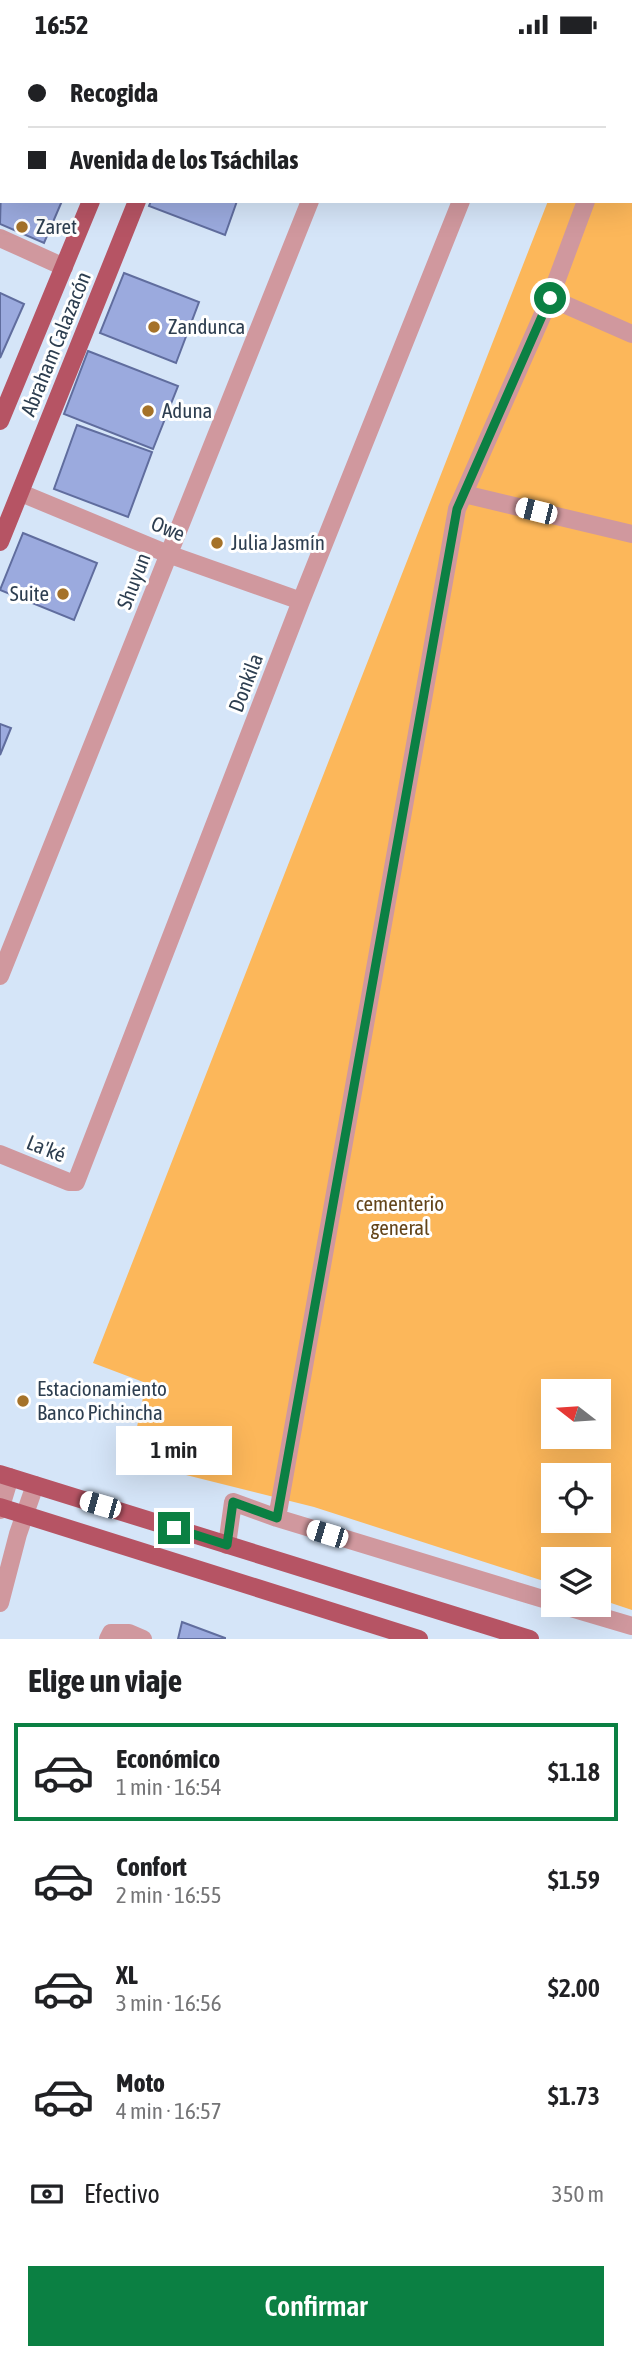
<!DOCTYPE html>
<html lang="es">
<meta charset="utf-8">
<style>
:root{--surface:#fff;--page:#f6f6f6;--text:#202124;--muted:#757577;--line:#e0e0e0;--accent:#0b8043}
body{margin:0;font-family:"Asap Condensed",sans-serif;background:var(--page);color:var(--text);height:100vh;display:flex;flex-direction:column;font-size:26px;white-space:nowrap}
*{box-sizing:border-box;margin:0}
p{font-size:23px;color:var(--muted)}
.icon{flex:none;width:38px;height:38px;fill:none;stroke:currentColor;stroke-width:2;stroke-linecap:round;stroke-linejoin:round}
.map{position:relative;height:1590px;overflow:hidden}
.side{display:flex;flex-direction:column;background:var(--surface);flex:1}
.side>*{flex:none}
.hud{position:absolute;left:0px;top:0px;width:634px;height:154px;box-shadow:0 7px 28px #0002;display:grid;align-content:center;height:154px;padding:0 28px;background:var(--surface)}
.needle{width:46px;rotate:287deg}
.fabs{position:absolute;left:541px;top:1330px;display:grid;gap:14px}
.fabs a{display:grid;place-items:center;width:70px;height:70px;border-radius:0px;background:var(--surface);box-shadow:0 7px 28px #0002;font-size:35px}
.end{position:absolute;width:32px;height:32px;margin:-16px;border:9px solid #0b8043;background:#fff;box-shadow:0 0 0 4px #fff}
.from{border-radius:50%}
.bubble{position:absolute;height:49px;border-radius:0px;background:var(--surface);box-shadow:0 7px 28px #0002;font-size:23px;font-weight:600;line-height:49px;text-align:center}
.car{position:absolute;width:21px;height:42px;margin:-21px -10px;border-radius:9px;box-shadow:0 0 5px 2px #0007;background:linear-gradient(#fff 24%,#345 0 40%,#fff 0 76%,#345 0 86%,#fff 0)}
.hud b{display:flex;align-items:center;gap:24px;height:66px;font-size:26px}
.hud b+b{border-top:2px solid var(--line)}
.hud i{width:18px;height:18px;background:var(--text)}
ul{padding:0;list-style:none}
li{display:flex;align-items:center;gap:21px;height:98px;margin:0 14px 10px;padding:0 14px;border:4px solid transparent;border-radius:0px}
li div{flex:1}
li b{display:block;font-size:26px}
li em{font-style:normal;font-weight:600}
li.active{border-color:var(--accent)}
li>.icon{width:63px;height:63px;stroke-width:1.5}
h2{padding:0 28px;font-size:32px;line-height:84px}
.pay{display:flex;align-items:center;gap:18px;height:77px;padding:0 28px;font-size:26px}
.pay p{margin-inline-start:auto}
.primary-button{display:flex;gap:14px;margin-top:auto;padding:14px 28px}
.primary-button a{flex:1;height:80px;border-radius:0px;background:var(--accent);color:#fff;font-size:28px;font-weight:600;line-height:80px;text-align:center}
.status{display:flex;justify-content:space-between;align-items:center;height:49px;padding:0 35px;background:var(--surface);direction:ltr}
.status svg{height:19px;fill:currentColor}
.map>svg:first-child{display:block}
.green{fill:#fcb75a;fill-rule:evenodd}
.building{fill:#9baade;stroke:#606d9e;stroke-width:2}
.lines{fill:none;stroke-linecap:round;stroke-linejoin:round}
.minor{stroke:#d0989e;stroke-width:18}
.major{stroke:#b65464;stroke-width:18}
.route{stroke:#0b8043;stroke-width:9}
.poi-dot{fill:#a57229;stroke:#fff;stroke-width:2.5}
.labels{text-anchor:middle;stroke-width:6;stroke-linejoin:round;paint-order:stroke}
.poi-label{font-size:21px;fill:#2d3e50;stroke:#fff;text-anchor:start}
.street-label{font-size:21px;fill:#2d3e50;stroke:#fff}
.park-label{font-size:21px;fill:#634419;stroke:#fff}
</style>
<div class="status"><b>16:52</b><svg viewBox="0 0 49 12"><path d="M0 12V9h3v3zM5 12V6h3v6zM10 12V3h3v9zM15 12V0h3v12zM26 1h20v11H26zM47 4h2v5h-2z"/></svg></div>
<div class="map">
<svg width="632" height="1590" viewBox="0 0 632 1590">
<rect width="100%" height="100%" fill="#d5e5f8"/>
<path class="green" d="M607,0H632V1561L599,1550L598,1510H553V1535L314,1458L130,1412L146,1334L93,1314L548,152H632V2H607ZM553,1342H598V1388H553ZM553,1426H598V1472H553Z"/>
<path class="building" d="M2,102V152H62L44,194L0,175Z
M151,152H237L225,186L149,157Z
M124,224L199,253L176,314L100,284Z
M0,244L24,255L0,309Z
M88,302L178,337L153,400L64,365Z
M77,376L152,403L128,468L54,440Z
M23,484L97,514L74,571L0,541Z
M0,675L11,679L0,706Z
M182,1573L225,1589V1590H178Z"/>
<g class="lines">
<path class="minor" d="M276,0L281,2
M371,2V0
M523,2L524,0
M632,29V28
M0,189L64,218
M550,249L632,285
M21,444L168,505L301,552
M464,445L632,485
M0,927L310,152
M0,1105L69,1133H76L301,552L461,152
M0,1461L10,1428
M277,1469L457,460L550,249L586,152
M227,1496L233,1453L277,1469L553,1553
M0,1554L18,1485L35,1436
M561,1556L632,1577
M108,1590L111,1584H129L143,1590"/>
<path class="major" d="M153,2V0
M197,2L198,0
M0,372L91,152
M0,493L137,152
M0,1425L530,1590
M0,1458L419,1590"/>
</g>
<g class="lines">
<path class="route" d="M174,1479L227,1496L233,1453L277,1469L457,460L550,249"/>
</g>
<g class="poi-dot">
<circle cx="22" cy="178" r="7"/>
<circle cx="154" cy="278" r="7"/>
<circle cx="148" cy="362" r="7"/>
<circle cx="217" cy="494" r="7"/>
<circle cx="63" cy="545" r="7"/>
<circle cx="23" cy="1352" r="7"/>
</g>
<g class="labels">
<g class="poi-label">
<text x="36" y="185">Zaret</text>
<text x="168" y="285">Zandunca</text>
<text x="162" y="369">Aduna</text>
<text x="231" y="501">Julia Jasmín</text>
<text x="49" y="552" text-anchor="end">Suite</text>
<text x="37" y="1347">Estacionamiento<tspan x="37" dy="24">Banco Pichincha</tspan></text>
</g>
<g class="street-label">
<text transform="translate(56 295) rotate(-68)" y="7">Abraham Calazacón</text>
<text transform="translate(168 480) rotate(22)" y="7">Owe</text>
<text transform="translate(134 532) rotate(-69)" y="7">Shuyun</text>
<text transform="translate(246 634) rotate(-69)" y="7">Donkila</text>
<text transform="translate(46 1100) rotate(22)" y="7">La'ké</text>
</g>
<g class="park-label">
<text x="400" y="1162">cementerio<tspan x="400" dy="24">general</tspan></text>
</g>
</g>
</svg>
<div class="fabs">
<a><svg class="needle" viewBox="-14 -14 28 28"><path d="M0-13l5 13h-10z" fill="#e53935"/><path d="M0 13l5-13h-10z" fill="#757577"/></svg></a>
<a><svg class="icon" aria-label="locate" viewBox="0 0 24 24"><circle cx="12" cy="12" r="6"/><path d="M12 2v4M12 18v4M2 12h4M18 12h4"/></svg></a>
<a><svg class="icon" aria-label="layers" viewBox="0 0 24 24"><path d="M12 4l9 5-9 5-9-5zM3 14l9 5 9-5"/></svg></a>
</div>
<i class="end from" style="left:550px;top:249px"></i>
<i class="end" style="left:174px;top:1479px"></i>
<div class="bubble" style="left:116px;top:1377px;width:116px">1 min</div>
<i class="car" style="left:536px;top:462px;rotate:284deg"></i>
<i class="car" style="left:100px;top:1456px;rotate:286deg"></i>
<i class="car" style="left:327px;top:1485px;rotate:287deg"></i>
<div class="hud">
<b><i class="from"></i>Recogida</b>
<b><i></i>Avenida de los Tsáchilas</b>
</div>
</div>
<section class="side">
<h2>Elige un viaje</h2>
<ul>
<li class="active"><svg class="icon" aria-label="car" viewBox="0 0 24 24"><path d="M5 17H2v-5l4-1 3-4h7l3 4 3 1v5h-3M9 17h6M6 11h13"/><circle cx="7" cy="17" r="2"/><circle cx="17" cy="17" r="2"/></svg><div><b>Económico</b><p>1 min · 16:54</p></div><em>$1.18</em></li>
<li><svg class="icon" aria-label="car" viewBox="0 0 24 24"><path d="M5 17H2v-5l4-1 3-4h7l3 4 3 1v5h-3M9 17h6M6 11h13"/><circle cx="7" cy="17" r="2"/><circle cx="17" cy="17" r="2"/></svg><div><b>Confort</b><p>2 min · 16:55</p></div><em>$1.59</em></li>
<li><svg class="icon" aria-label="car" viewBox="0 0 24 24"><path d="M5 17H2v-5l4-1 3-4h7l3 4 3 1v5h-3M9 17h6M6 11h13"/><circle cx="7" cy="17" r="2"/><circle cx="17" cy="17" r="2"/></svg><div><b>XL</b><p>3 min · 16:56</p></div><em>$2.00</em></li>
<li><svg class="icon" aria-label="car" viewBox="0 0 24 24"><path d="M5 17H2v-5l4-1 3-4h7l3 4 3 1v5h-3M9 17h6M6 11h13"/><circle cx="7" cy="17" r="2"/><circle cx="17" cy="17" r="2"/></svg><div><b>Moto</b><p>4 min · 16:57</p></div><em>$1.73</em></li>
</ul>
<div class="pay"><svg class="icon" aria-label="cash" viewBox="0 0 24 24"><path d="M3 7h18v10H3z"/><circle cx="12" cy="12" r="2"/></svg>Efectivo<p>350 m</p></div>
<div class="primary-button"><a>Confirmar</a></div>
</section>
